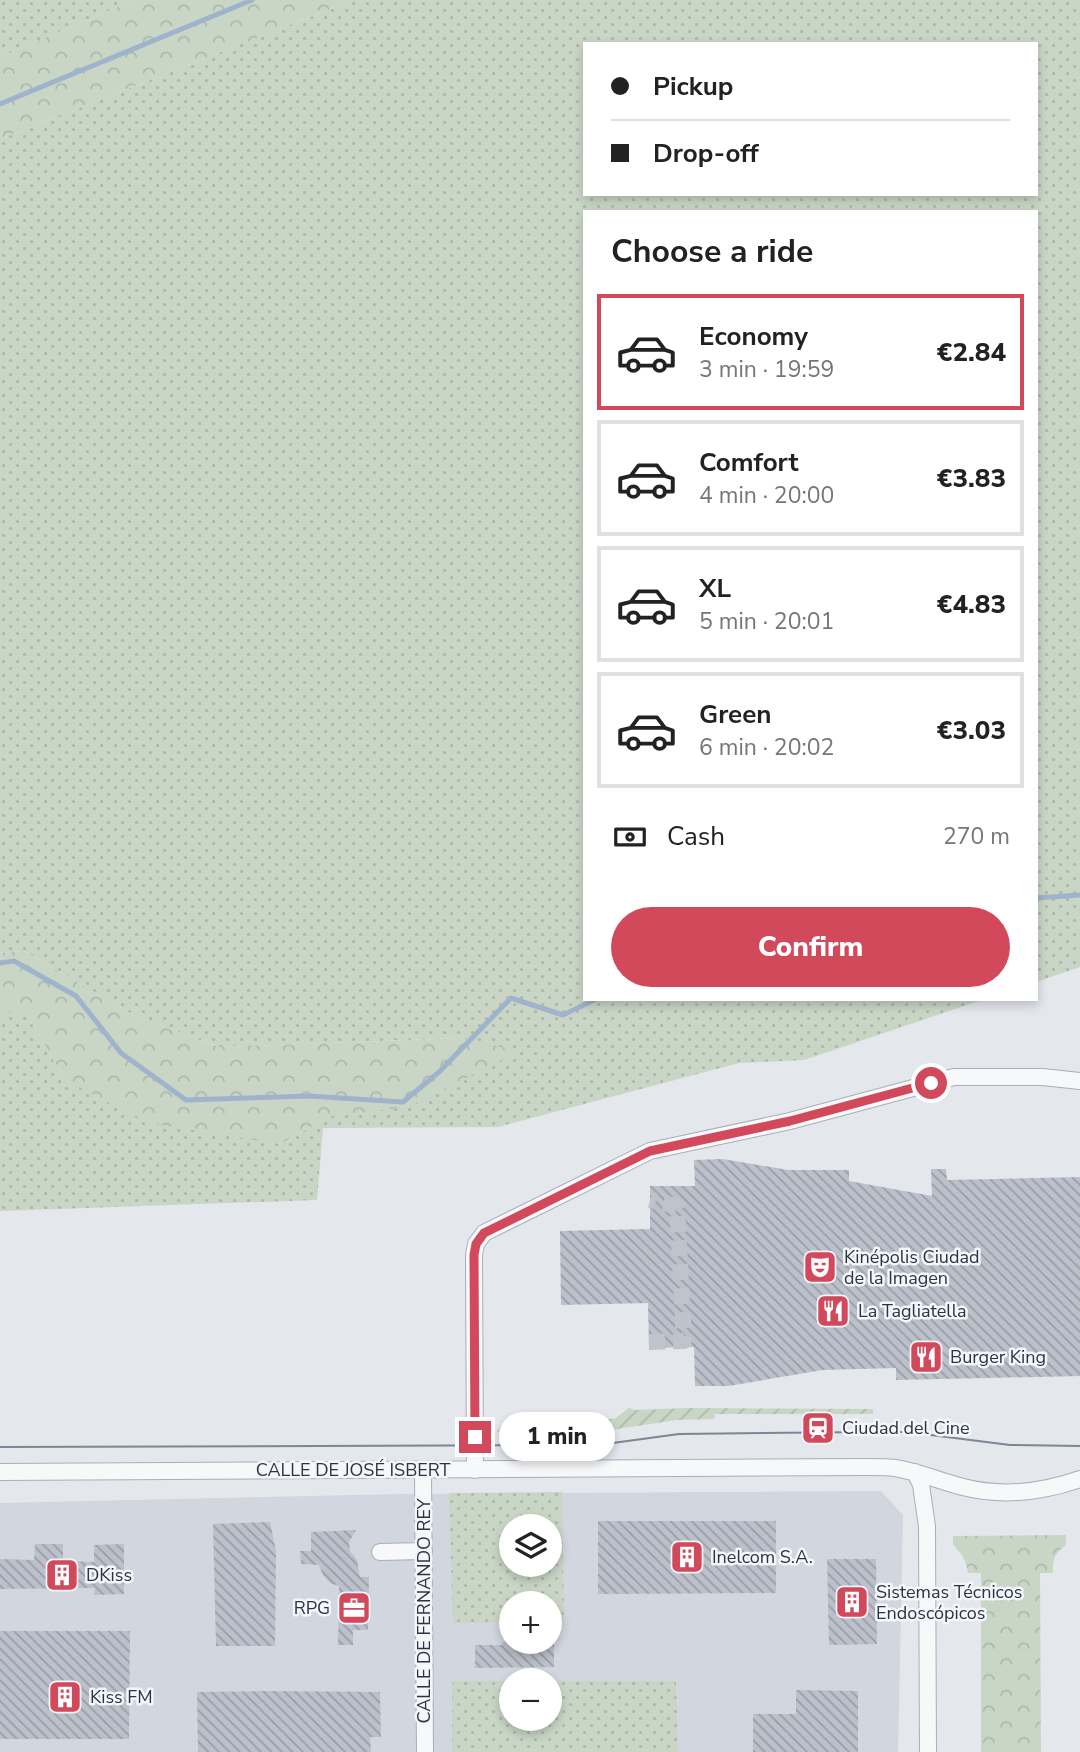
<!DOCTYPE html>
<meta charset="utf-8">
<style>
:root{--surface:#fff;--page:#f6f6f6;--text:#222;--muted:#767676;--line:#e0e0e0;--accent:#d1495b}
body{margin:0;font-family:"Nunito Sans",sans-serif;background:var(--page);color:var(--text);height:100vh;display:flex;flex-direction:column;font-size:26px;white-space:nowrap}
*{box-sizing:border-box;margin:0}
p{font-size:23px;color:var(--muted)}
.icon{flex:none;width:38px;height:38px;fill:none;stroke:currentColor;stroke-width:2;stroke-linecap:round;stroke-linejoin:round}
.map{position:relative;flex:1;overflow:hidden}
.sheet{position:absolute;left:583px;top:210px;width:455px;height:791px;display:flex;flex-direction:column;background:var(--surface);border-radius:0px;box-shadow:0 4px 10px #0003}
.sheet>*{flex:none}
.guide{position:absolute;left:583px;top:42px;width:455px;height:154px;border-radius:0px;box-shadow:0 4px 10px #0003;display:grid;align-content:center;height:154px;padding:0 28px;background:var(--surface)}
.fabs{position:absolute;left:499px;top:1514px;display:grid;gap:14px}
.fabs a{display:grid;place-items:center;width:63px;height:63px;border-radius:50%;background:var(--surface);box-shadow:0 4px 10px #0003;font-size:35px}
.end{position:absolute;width:32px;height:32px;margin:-16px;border:9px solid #d1495b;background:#fff;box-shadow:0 0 0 4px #fff}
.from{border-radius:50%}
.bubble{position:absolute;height:49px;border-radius:24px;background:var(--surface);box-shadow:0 4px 10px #0003;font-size:23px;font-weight:800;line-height:49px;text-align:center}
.guide b{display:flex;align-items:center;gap:24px;height:66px;font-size:26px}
.guide b+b{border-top:2px solid var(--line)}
.guide i{width:18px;height:18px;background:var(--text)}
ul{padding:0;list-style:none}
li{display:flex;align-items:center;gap:21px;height:116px;margin:0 14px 10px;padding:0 14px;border:4px solid var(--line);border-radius:0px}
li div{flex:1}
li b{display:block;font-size:26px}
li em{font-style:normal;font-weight:800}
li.active{border-color:var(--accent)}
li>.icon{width:63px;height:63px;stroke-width:1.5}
h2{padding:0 28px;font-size:32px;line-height:84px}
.pay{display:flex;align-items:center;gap:18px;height:77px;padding:0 28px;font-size:26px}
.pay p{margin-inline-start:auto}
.action{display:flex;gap:14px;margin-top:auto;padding:14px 28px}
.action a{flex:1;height:80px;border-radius:42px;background:var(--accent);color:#fff;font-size:28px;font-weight:800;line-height:80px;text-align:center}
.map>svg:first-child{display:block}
.built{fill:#d2d6de;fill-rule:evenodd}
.grass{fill:url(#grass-dots);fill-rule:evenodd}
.forest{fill:url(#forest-crowns)}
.garden{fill:url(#garden-furrows)}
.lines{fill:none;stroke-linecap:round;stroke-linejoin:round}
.stream{stroke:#9fb4cc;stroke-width:5}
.building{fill:url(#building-back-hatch)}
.minor-tunnel{stroke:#bfc3cb;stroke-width:16;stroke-dasharray:16 8;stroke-linecap:butt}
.minor-casing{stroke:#a9aeb7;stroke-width:18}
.minor{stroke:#f7f8fa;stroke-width:16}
.tram{stroke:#7d8696;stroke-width:2}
.route{stroke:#d1495b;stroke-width:9}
.labels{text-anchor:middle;stroke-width:5;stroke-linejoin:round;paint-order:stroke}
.poi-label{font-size:18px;fill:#2b3445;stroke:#f4f6f9;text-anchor:start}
.street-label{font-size:18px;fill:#2b3445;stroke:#f4f6f9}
</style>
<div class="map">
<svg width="1080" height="1752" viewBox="0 0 1080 1752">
<defs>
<pattern id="grass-dots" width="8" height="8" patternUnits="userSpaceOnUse" patternTransform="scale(1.75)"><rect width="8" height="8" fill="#c9d6c5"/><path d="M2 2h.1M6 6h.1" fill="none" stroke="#adb8ab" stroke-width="1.8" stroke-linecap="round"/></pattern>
<pattern id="forest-crowns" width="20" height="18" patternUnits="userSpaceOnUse" patternTransform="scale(1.75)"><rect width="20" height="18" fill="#c9d6c5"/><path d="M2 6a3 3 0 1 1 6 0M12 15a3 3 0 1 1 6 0" fill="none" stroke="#adb8ab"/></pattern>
<pattern id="garden-furrows" width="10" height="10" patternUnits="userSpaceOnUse" patternTransform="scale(1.75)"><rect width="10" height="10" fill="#c9d6c5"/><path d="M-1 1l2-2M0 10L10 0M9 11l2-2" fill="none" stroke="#adb8ab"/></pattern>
<pattern id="building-back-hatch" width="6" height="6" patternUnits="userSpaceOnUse" patternTransform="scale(1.75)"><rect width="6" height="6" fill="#bbc0ca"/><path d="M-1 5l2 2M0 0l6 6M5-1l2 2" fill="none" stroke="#989da6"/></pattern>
</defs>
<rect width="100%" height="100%" fill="#e4e7ec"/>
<path class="built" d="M881,1491L903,1515L898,1752H0V1503L402,1494ZM511,1526H550V1564H511ZM511,1603H550V1642H511ZM511,1680H550V1718H511Z"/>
<path class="grass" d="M0,0H134L0,57Z
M353,0H1080V967L1036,982V212H584V999H985L804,1060L739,1063L498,1127L323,1128L317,1200L0,1211V1013H26L66,1081L280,1144L331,1116L409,1106L461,1038L219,1047L135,1016L24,951L0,953V139ZM584,44H1036V194H584Z
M562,1492L564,1622H550V1603H511V1622L453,1623L449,1493ZM550,1526V1564H511V1526Z
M452,1681H511V1718H550V1681H676L678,1752H452Z"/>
<path class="forest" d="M134,0H353L0,139V57Z
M24,951L135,1016L219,1047L461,1038L520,1051L409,1107L331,1116L280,1144L150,1123L66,1081L26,1013H0V953Z
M1066,1535V1545C1055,1553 1052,1560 1053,1573H1040L1041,1752H981V1573H968C966,1560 962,1553 953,1545V1536Z"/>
<path class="garden" d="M629,1408L635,1410L687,1408L873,1409V1414H715L714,1419L676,1420L611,1430L496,1432L504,1423L511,1419H614Z"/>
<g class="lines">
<path class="stream" d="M0,104L252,0
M1036,898L1080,895
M0,963L14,961L76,996L121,1053L186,1100L309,1096L403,1102L439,1072L511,998L563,1015L596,999"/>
</g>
<path class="building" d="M723,1159L788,1170H849V1181L932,1196L931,1169H946L947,1180L1080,1177V1376L896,1380V1368L822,1370L729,1386H695L694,1347L649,1348L648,1303L561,1305L560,1231L650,1229V1186H695L694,1160Z
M598,1521H776V1593L598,1594Z
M270,1522L276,1551L275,1646H216L213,1524Z
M356,1530L349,1542L350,1551L357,1560L360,1577H369L368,1630H353V1645H338L339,1586L330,1583L323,1575L319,1565L301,1564L300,1551H311V1532Z
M35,1544H63V1561L94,1562V1545L124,1544V1594L94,1595L95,1588L0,1589V1559L34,1560Z
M827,1559H876L877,1644L829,1645Z
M0,1631H130L129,1739H0Z
M502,1642H554V1667L475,1668V1645H502Z
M796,1690L858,1691V1752H753V1714H796Z
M266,1691L380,1692L381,1737H370L371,1752H198L197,1692Z"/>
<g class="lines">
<path class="minor-tunnel" d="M649,1342L684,1341L677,1206L650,1200"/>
<defs>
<path id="minor" d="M423,1470L425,1752
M475,1470L474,1255L476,1244L484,1233L650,1151L790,1121L954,1077H1043L1080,1081
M0,1472L868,1467C877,1467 887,1467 895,1468C919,1472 940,1481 963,1487C1002,1497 1043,1492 1080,1479
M915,1472L921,1485L927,1526L928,1752
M380,1552L424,1551"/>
</defs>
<use href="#minor" class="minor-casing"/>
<use href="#minor" class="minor"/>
<path class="tram" d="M0,1447L598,1445L679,1434L868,1432H907L1010,1445L1080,1446"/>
</g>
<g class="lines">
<path class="route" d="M475,1437L474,1255L476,1244L484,1233L650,1151L790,1121L931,1083"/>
</g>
<defs>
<symbol id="theatre-square" viewBox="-11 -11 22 22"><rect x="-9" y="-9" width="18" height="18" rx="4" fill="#d1495b" stroke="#f4f6f9"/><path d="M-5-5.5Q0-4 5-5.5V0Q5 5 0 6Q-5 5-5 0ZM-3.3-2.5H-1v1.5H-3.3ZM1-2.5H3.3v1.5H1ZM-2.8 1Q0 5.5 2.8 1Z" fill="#fff"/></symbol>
<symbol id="restaurant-square" viewBox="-11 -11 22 22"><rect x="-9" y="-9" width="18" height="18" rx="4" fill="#d1495b" stroke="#f4f6f9"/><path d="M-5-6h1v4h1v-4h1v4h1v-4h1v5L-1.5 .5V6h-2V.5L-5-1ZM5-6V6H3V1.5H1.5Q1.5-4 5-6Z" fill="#fff"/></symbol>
<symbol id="station-square" viewBox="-11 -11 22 22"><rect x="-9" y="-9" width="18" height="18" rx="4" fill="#d1495b" stroke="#f4f6f9"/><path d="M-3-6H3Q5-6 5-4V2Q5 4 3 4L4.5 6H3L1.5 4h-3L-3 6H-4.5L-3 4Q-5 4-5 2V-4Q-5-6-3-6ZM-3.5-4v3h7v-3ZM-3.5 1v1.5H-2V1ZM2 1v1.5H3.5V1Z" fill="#fff"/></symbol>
<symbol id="building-square" viewBox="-11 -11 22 22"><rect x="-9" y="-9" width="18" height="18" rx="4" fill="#d1495b" stroke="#f4f6f9"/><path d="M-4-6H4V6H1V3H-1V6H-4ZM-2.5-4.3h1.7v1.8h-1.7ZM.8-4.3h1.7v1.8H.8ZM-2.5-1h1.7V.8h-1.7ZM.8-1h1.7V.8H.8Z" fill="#fff"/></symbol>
<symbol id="office-square" viewBox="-11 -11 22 22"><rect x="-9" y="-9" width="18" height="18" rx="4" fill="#d1495b" stroke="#f4f6f9"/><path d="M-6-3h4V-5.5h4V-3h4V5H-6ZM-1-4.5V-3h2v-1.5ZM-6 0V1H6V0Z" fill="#fff"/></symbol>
</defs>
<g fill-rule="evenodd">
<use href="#theatre-square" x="801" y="1248" width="38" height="38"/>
<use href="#restaurant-square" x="814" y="1292" width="38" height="38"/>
<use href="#restaurant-square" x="907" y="1338" width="38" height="38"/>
<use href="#station-square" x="799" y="1409" width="38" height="38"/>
<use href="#building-square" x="668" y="1538" width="38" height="38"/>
<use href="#building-square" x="43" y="1556" width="38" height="38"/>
<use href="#building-square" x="833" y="1583" width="38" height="38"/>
<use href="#office-square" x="335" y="1589" width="38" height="38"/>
<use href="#building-square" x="46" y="1678" width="38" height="38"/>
</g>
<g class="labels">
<g class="poi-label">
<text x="844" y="1263">Kinépolis Ciudad<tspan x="844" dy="21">de la Imagen</tspan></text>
<text x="858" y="1317">La Tagliatella</text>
<text x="950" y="1363">Burger King</text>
<text x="842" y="1434">Ciudad del Cine</text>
<text x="712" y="1563">Inelcom S.A.</text>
<text x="86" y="1581">DKiss</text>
<text x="876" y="1598">Sistemas Técnicos<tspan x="876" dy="21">Endoscópicos</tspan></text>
<text x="330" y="1614" text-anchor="end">RPG</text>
<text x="90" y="1703">Kiss FM</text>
</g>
<g class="street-label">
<text x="353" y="1476">CALLE DE JOSÉ ISBERT</text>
<text transform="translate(424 1611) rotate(-90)" y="6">CALLE DE FERNANDO REY</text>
</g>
</g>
</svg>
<div class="fabs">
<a><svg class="icon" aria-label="layers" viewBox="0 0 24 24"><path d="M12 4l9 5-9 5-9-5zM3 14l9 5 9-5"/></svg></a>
<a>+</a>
<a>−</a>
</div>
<i class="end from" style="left:931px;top:1083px"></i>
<i class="end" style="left:475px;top:1437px"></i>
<div class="bubble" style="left:499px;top:1412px;width:116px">1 min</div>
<div class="guide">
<b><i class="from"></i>Pickup</b>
<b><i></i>Drop-off</b>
</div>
<section class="sheet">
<h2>Choose a ride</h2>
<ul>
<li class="active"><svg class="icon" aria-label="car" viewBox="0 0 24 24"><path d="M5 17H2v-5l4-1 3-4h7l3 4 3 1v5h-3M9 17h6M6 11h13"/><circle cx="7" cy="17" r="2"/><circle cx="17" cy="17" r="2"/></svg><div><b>Economy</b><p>3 min · 19:59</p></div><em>€2.84</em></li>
<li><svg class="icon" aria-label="car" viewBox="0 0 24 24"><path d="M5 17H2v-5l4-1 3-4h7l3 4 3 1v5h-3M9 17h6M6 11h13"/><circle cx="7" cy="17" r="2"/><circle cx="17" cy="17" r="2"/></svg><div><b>Comfort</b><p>4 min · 20:00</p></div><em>€3.83</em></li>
<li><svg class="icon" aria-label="car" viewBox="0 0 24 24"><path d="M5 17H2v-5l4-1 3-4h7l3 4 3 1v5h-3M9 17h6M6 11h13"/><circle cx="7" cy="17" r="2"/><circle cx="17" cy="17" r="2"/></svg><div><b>XL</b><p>5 min · 20:01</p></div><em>€4.83</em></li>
<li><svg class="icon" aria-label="car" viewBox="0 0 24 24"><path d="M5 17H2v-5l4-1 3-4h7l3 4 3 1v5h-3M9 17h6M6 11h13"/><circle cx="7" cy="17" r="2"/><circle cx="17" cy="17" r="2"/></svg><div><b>Green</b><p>6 min · 20:02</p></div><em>€3.03</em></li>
</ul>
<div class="pay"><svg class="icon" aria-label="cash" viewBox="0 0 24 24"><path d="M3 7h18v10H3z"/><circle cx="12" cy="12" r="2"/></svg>Cash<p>270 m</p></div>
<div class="action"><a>Confirm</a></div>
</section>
</div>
